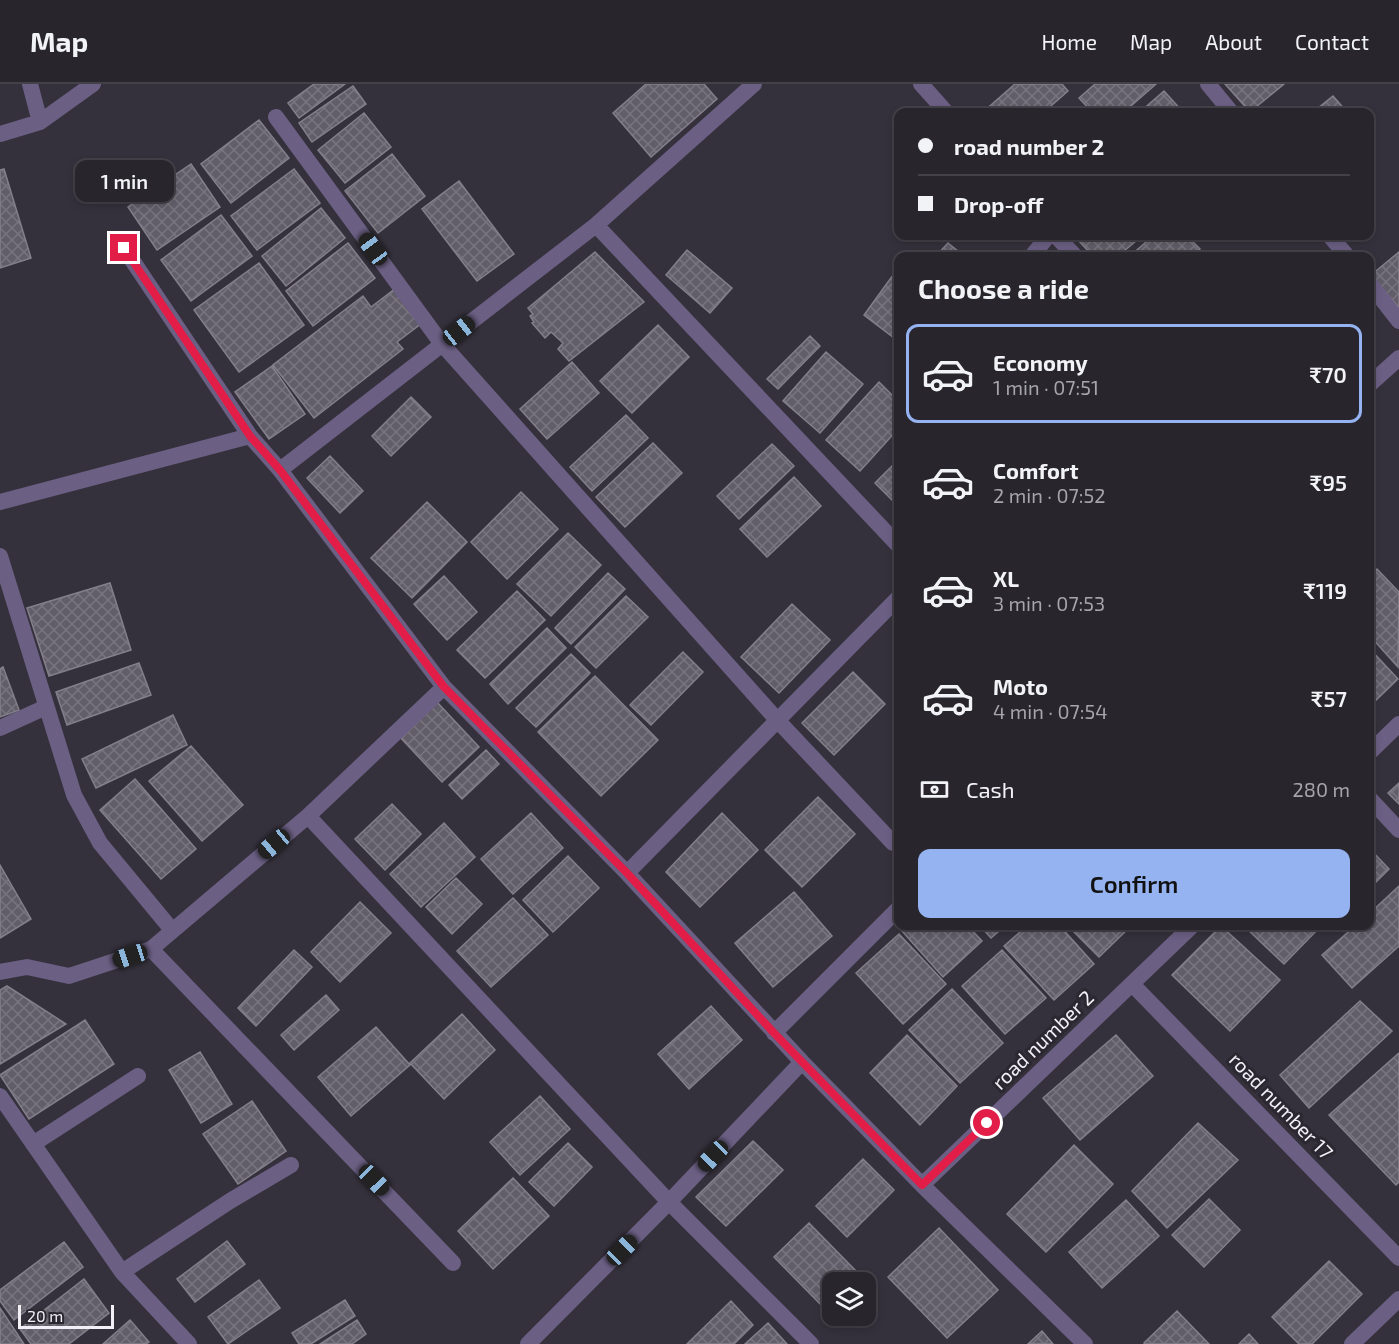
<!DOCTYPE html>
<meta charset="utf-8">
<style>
:root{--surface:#28252d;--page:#302d35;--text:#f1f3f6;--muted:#a5a5aa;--line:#444249;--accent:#95b2f1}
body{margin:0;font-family:"Exo 2",sans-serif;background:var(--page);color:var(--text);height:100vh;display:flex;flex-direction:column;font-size:22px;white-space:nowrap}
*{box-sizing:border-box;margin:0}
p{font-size:20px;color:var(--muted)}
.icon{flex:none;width:33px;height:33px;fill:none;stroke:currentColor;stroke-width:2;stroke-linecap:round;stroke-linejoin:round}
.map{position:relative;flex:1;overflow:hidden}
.side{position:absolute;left:894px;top:168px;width:480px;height:678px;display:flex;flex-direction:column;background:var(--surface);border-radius:12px;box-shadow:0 3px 9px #0003,0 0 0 2px var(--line)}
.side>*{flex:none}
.hud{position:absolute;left:894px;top:24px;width:480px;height:132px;border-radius:12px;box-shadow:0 3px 9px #0003,0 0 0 2px var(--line);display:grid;align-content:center;height:132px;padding:0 24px;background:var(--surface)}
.fabs{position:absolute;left:822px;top:1188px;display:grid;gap:12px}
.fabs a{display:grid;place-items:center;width:54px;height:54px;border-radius:12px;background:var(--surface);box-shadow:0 3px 9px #0003,0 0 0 2px var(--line);font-size:30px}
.scale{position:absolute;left:18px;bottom:15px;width:96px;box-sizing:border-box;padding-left:6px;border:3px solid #f2f0f7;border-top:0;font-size:16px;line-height:21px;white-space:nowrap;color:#f2f0f7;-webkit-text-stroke:4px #2b2831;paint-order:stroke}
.end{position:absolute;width:27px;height:27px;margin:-14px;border:8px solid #e11d48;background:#fff;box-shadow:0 0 0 3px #fff}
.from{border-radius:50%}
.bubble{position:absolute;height:42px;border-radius:12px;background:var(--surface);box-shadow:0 3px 9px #0003,0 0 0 2px var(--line);font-size:20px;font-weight:600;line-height:42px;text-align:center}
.car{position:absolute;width:18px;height:36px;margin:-18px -9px;border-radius:8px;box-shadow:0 0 4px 2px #0007;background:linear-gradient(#222 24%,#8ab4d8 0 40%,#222 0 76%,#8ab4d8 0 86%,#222 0)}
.hud b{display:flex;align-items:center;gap:21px;height:57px;font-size:22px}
.hud b+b{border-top:2px solid var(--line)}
.hud i{width:15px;height:15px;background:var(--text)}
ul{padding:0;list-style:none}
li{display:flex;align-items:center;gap:18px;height:99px;margin:0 12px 9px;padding:0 12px;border:3px solid transparent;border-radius:12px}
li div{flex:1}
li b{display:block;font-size:22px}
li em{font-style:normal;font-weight:600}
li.active{border-color:var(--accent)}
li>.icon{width:54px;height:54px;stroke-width:1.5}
h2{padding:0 24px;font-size:27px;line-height:72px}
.pay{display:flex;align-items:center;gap:15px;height:66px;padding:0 24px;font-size:22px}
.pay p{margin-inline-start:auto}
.button{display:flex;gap:12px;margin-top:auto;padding:12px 24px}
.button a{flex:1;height:69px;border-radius:12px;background:var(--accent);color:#111;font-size:24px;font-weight:600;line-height:69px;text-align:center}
header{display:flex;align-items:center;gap:36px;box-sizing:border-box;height:84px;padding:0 30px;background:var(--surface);border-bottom:2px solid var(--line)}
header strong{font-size:28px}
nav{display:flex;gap:33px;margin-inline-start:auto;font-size:21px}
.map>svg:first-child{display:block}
.building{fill:url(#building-cross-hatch);stroke:#837f8b;stroke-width:1.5}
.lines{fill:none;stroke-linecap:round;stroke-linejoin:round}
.minor{stroke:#6b5f83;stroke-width:16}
.route{stroke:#e11d48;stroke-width:8}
.labels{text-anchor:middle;stroke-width:6;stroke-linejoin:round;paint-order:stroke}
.street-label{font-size:20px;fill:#f2f0f7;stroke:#2b2831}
</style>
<header>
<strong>Map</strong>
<nav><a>Home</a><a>Map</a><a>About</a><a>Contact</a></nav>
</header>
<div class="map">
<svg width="1399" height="1260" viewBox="0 0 1399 1260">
<defs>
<pattern id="building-cross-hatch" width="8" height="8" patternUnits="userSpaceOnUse" patternTransform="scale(1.5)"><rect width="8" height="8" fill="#615e69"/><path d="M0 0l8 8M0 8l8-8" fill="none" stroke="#78757f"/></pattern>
</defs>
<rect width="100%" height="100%" fill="#35313c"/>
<path class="building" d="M314,0H345L299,34L288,19Z
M646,0H704L717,15L651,73L613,29Z
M1015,0H1062L1068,7L1044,28H983Z
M1095,0H1156L1124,28H1092L1079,14Z
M1225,0H1284L1250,28Z
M353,2L366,20L312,58L299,39Z
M1164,7L1183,28H1140Z
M1333,12L1347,28H1313Z
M364,29L391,63L345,99L318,66Z
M259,36L289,74L231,119L201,80Z
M392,70L425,112L378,149L345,107Z
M191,80L220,123L157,166L128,123Z
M4,85L31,174L0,184V86Z
M294,85L320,119L257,166L231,132Z
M459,97L514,170L477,197L422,125Z
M321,124L345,154L286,202L262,172Z
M221,131L252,172L191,217L161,176Z
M1081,152H1142L1118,172H1093L1077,155Z
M1153,152H1187L1200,165L1191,172H1130Z
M348,159L375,194L313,242L286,207Z
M948,159L964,172H936Z
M687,166L732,204L710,229L666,191Z
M595,168L644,218L569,277L558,265L563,259L551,248L545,254L532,239L534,238L530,232L533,230L528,224Z
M1399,168V224L1371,191Z
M259,179L304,241L239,288L194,226Z
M893,191L898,195V257L864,231Z
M396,204L422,239L397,258L403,265L314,334L273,281L363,212L371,223Z
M658,241L689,273L632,329L600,297Z
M810,252L820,262L778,305L767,295Z
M826,268L863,300L820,349L783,317Z
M572,278L599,309L547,355L520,325Z
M272,282L305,330L269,355L235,308Z
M879,298L898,317V345L860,387L826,356Z
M411,313L431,333L391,372L372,352Z
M626,331L648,354L592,407L570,383Z
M653,359L682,389L625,443L596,413Z
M772,360L794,382L739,435L717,412Z
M330,372L363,407L340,429L307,394Z
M898,376V422L875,399Z
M794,393L821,422L767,473L740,445Z
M521,408L558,445L507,495L471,458Z
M427,418L467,458L412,514L371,474Z
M568,449L601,481L551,532L517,500Z
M1377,485L1399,508L1398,583L1370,552V492Z
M608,489L625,505L571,560L555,544Z
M444,492L477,528L447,556L414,520Z
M110,499L131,566L49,592L27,524Z
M517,507L545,536L485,594L457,566Z
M626,512L648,533L596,584L575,563Z
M792,520L830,556L779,609L741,573Z
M547,544L566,564L508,620L490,600Z
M1370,565L1398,595L1370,622Z
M683,568L703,588L651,641L630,621Z
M571,570L590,589L536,643L516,624Z
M139,579L151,611L67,641L56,608Z
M3,583L19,626L0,633V585Z
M853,588L885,620L834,671L802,639Z
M595,592L658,656L601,712L538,648Z
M435,616L479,663L442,698L398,651Z
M173,631L187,661L96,704L82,675Z
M191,662L243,721L202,757L149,697Z
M486,666L499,680L462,715L449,701Z
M135,695L196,765L161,795L100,726Z
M1399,699V720L1388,709Z
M818,713L855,750L802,803L765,766Z
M392,720L421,750L385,786L355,755Z
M531,729L563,764L513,810L481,775Z
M722,729L758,766L700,823L666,788Z
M444,739L475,773L421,823L390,790Z
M1370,765L1389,785L1370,804Z
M568,772L599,804L553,848L523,816Z
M0,781L31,835L0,854Z
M456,794L482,820L452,850L426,823Z
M1399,802V862L1352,904L1322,871L1355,842H1370V829Z
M794,808L832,852L773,903L735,859Z
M513,814L548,851L491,903L457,867Z
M360,818L391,849L340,898L311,868Z
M907,842H968L982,857L943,893L901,846Z
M980,842H1005L991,854Z
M1027,842H1060L1094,880L1054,916L1004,862Z
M1068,842H1131L1099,873Z
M1221,842L1280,896L1230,947L1172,891Z
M1244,842H1321L1284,880Z
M899,850L946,900L903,940L856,889Z
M294,866L312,883L256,942L238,924Z
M1002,866L1046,914L1005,950L962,902Z
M7,902L66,940L0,980V906Z
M952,905L1003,959L960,999L909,946Z
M326,911L339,926L294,966L281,951Z
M1360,917L1392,947L1309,1024L1280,991Z
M711,922L742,956L689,1005L658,970Z
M462,930L495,966L444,1015L410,979Z
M85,936L114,980L29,1035L0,991Z
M376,943L410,981L351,1032L318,993Z
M907,951L957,1002L920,1041L870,989Z
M1116,951L1153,992L1080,1056L1043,1014Z
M200,968L232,1020L201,1039L169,986Z
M1399,969V1098L1396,1101L1329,1031Z
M540,1012L570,1045L520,1091L490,1058Z
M252,1017L286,1067L238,1100L203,1050Z
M1198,1039L1238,1076L1167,1144L1132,1107Z
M753,1057L783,1086L726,1142L696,1113Z
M568,1059L592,1083L554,1122L529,1098Z
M1074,1061L1113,1100L1046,1168L1007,1130Z
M863,1075L894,1106L847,1153L816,1122Z
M513,1094L549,1132L493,1185L458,1147Z
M1209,1115L1240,1146L1204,1183L1172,1151Z
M1126,1116L1159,1152L1102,1204L1069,1168Z
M809,1139L857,1188L846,1198H832V1212L822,1222L774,1173Z
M939,1144L998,1206L947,1254L888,1193Z
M227,1157L245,1180L195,1218L177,1195Z
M64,1158L83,1183L14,1236L0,1217V1206Z
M1329,1177L1362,1210L1312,1260H1299L1272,1233Z
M84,1195L109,1229L69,1260H31L20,1245Z
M259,1196L280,1224L228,1260L208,1233Z
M345,1216L355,1232L311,1260H299L292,1249Z
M731,1217L753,1241L734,1260H687Z
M0,1224L24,1260H0Z
M1177,1227L1209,1260H1145L1144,1259Z
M130,1236L149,1258L146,1260H103Z
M357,1236L366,1250L352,1260H320Z
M768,1239L787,1260H745Z
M1042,1247L1053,1260H1028Z
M1249,1250L1258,1260H1239Z"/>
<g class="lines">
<path class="minor" d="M30,0L40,38
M921,0L946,28
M1208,0L1231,28
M276,33L442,260L779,638L893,759
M0,50L40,38L93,0
M596,141L898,461
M1056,152L1075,172
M1330,152L1347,172
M124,164L250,352L280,386L444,603L627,789L802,978L922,1101L1085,1260
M1032,172L1048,152
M1370,200L1399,237
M1370,300L1399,274
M280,386L596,141L754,0
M0,418L250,352
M0,472L74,711L100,759L172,846
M0,644L46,623
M1370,668L1399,640
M1370,715L1399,746
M308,732L669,1118L811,1260
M627,789L898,514
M151,865L453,1179
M0,888L27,883L69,892L151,865L308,732L444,603
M1132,900L1399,1174
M774,949L898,825
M0,1012L122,1188L189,1260
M33,1060L138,992
M922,1101L1192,842
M122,1188L230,1117L291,1081
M528,1260L669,1118L802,978
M1352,1260L1399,1215"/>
</g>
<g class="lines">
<path class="route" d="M124,164L250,352L280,386L444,603L627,789L774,949L922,1101L987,1039"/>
</g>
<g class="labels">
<g class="street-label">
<text transform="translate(1043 956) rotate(-44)" y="7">road number 2</text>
<text transform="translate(1281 1022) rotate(46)" y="7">road number 17</text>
</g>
</g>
</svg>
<div class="fabs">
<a><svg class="icon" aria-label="layers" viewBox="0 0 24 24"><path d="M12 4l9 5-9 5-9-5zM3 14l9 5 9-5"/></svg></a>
</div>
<div class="scale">20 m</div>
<i class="end from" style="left:987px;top:1039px"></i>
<i class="end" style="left:124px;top:164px"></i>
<div class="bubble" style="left:75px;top:76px;width:99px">1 min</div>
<i class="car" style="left:373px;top:165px;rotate:324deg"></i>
<i class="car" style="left:459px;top:247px;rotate:52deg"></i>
<i class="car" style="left:274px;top:760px;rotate:230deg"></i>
<i class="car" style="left:130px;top:872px;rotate:252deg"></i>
<i class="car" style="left:713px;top:1072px;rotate:224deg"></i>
<i class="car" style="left:374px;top:1096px;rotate:136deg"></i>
<i class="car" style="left:622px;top:1166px;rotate:45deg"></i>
<div class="hud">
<b><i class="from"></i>road number 2</b>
<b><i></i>Drop-off</b>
</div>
<section class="side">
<h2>Choose a ride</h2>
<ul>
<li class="active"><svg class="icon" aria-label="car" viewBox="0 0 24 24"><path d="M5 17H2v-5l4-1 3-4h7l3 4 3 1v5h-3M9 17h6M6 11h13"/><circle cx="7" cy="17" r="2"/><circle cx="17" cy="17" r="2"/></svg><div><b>Economy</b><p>1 min · 07:51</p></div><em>₹70</em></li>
<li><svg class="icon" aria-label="car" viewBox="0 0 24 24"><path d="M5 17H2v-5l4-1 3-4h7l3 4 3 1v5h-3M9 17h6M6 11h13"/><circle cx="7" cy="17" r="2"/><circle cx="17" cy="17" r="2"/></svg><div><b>Comfort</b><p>2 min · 07:52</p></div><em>₹95</em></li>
<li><svg class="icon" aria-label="car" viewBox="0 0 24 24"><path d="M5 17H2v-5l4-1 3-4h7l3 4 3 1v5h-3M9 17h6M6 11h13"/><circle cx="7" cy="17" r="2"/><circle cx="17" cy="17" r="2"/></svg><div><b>XL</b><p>3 min · 07:53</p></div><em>₹119</em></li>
<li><svg class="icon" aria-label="car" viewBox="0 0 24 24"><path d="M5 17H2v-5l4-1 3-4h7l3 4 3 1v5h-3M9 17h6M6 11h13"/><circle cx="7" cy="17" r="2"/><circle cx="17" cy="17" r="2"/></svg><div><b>Moto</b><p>4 min · 07:54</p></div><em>₹57</em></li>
</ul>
<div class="pay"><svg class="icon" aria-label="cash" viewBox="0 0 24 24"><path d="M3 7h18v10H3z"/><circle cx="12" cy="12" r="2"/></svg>Cash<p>280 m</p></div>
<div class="button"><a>Confirm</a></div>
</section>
</div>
